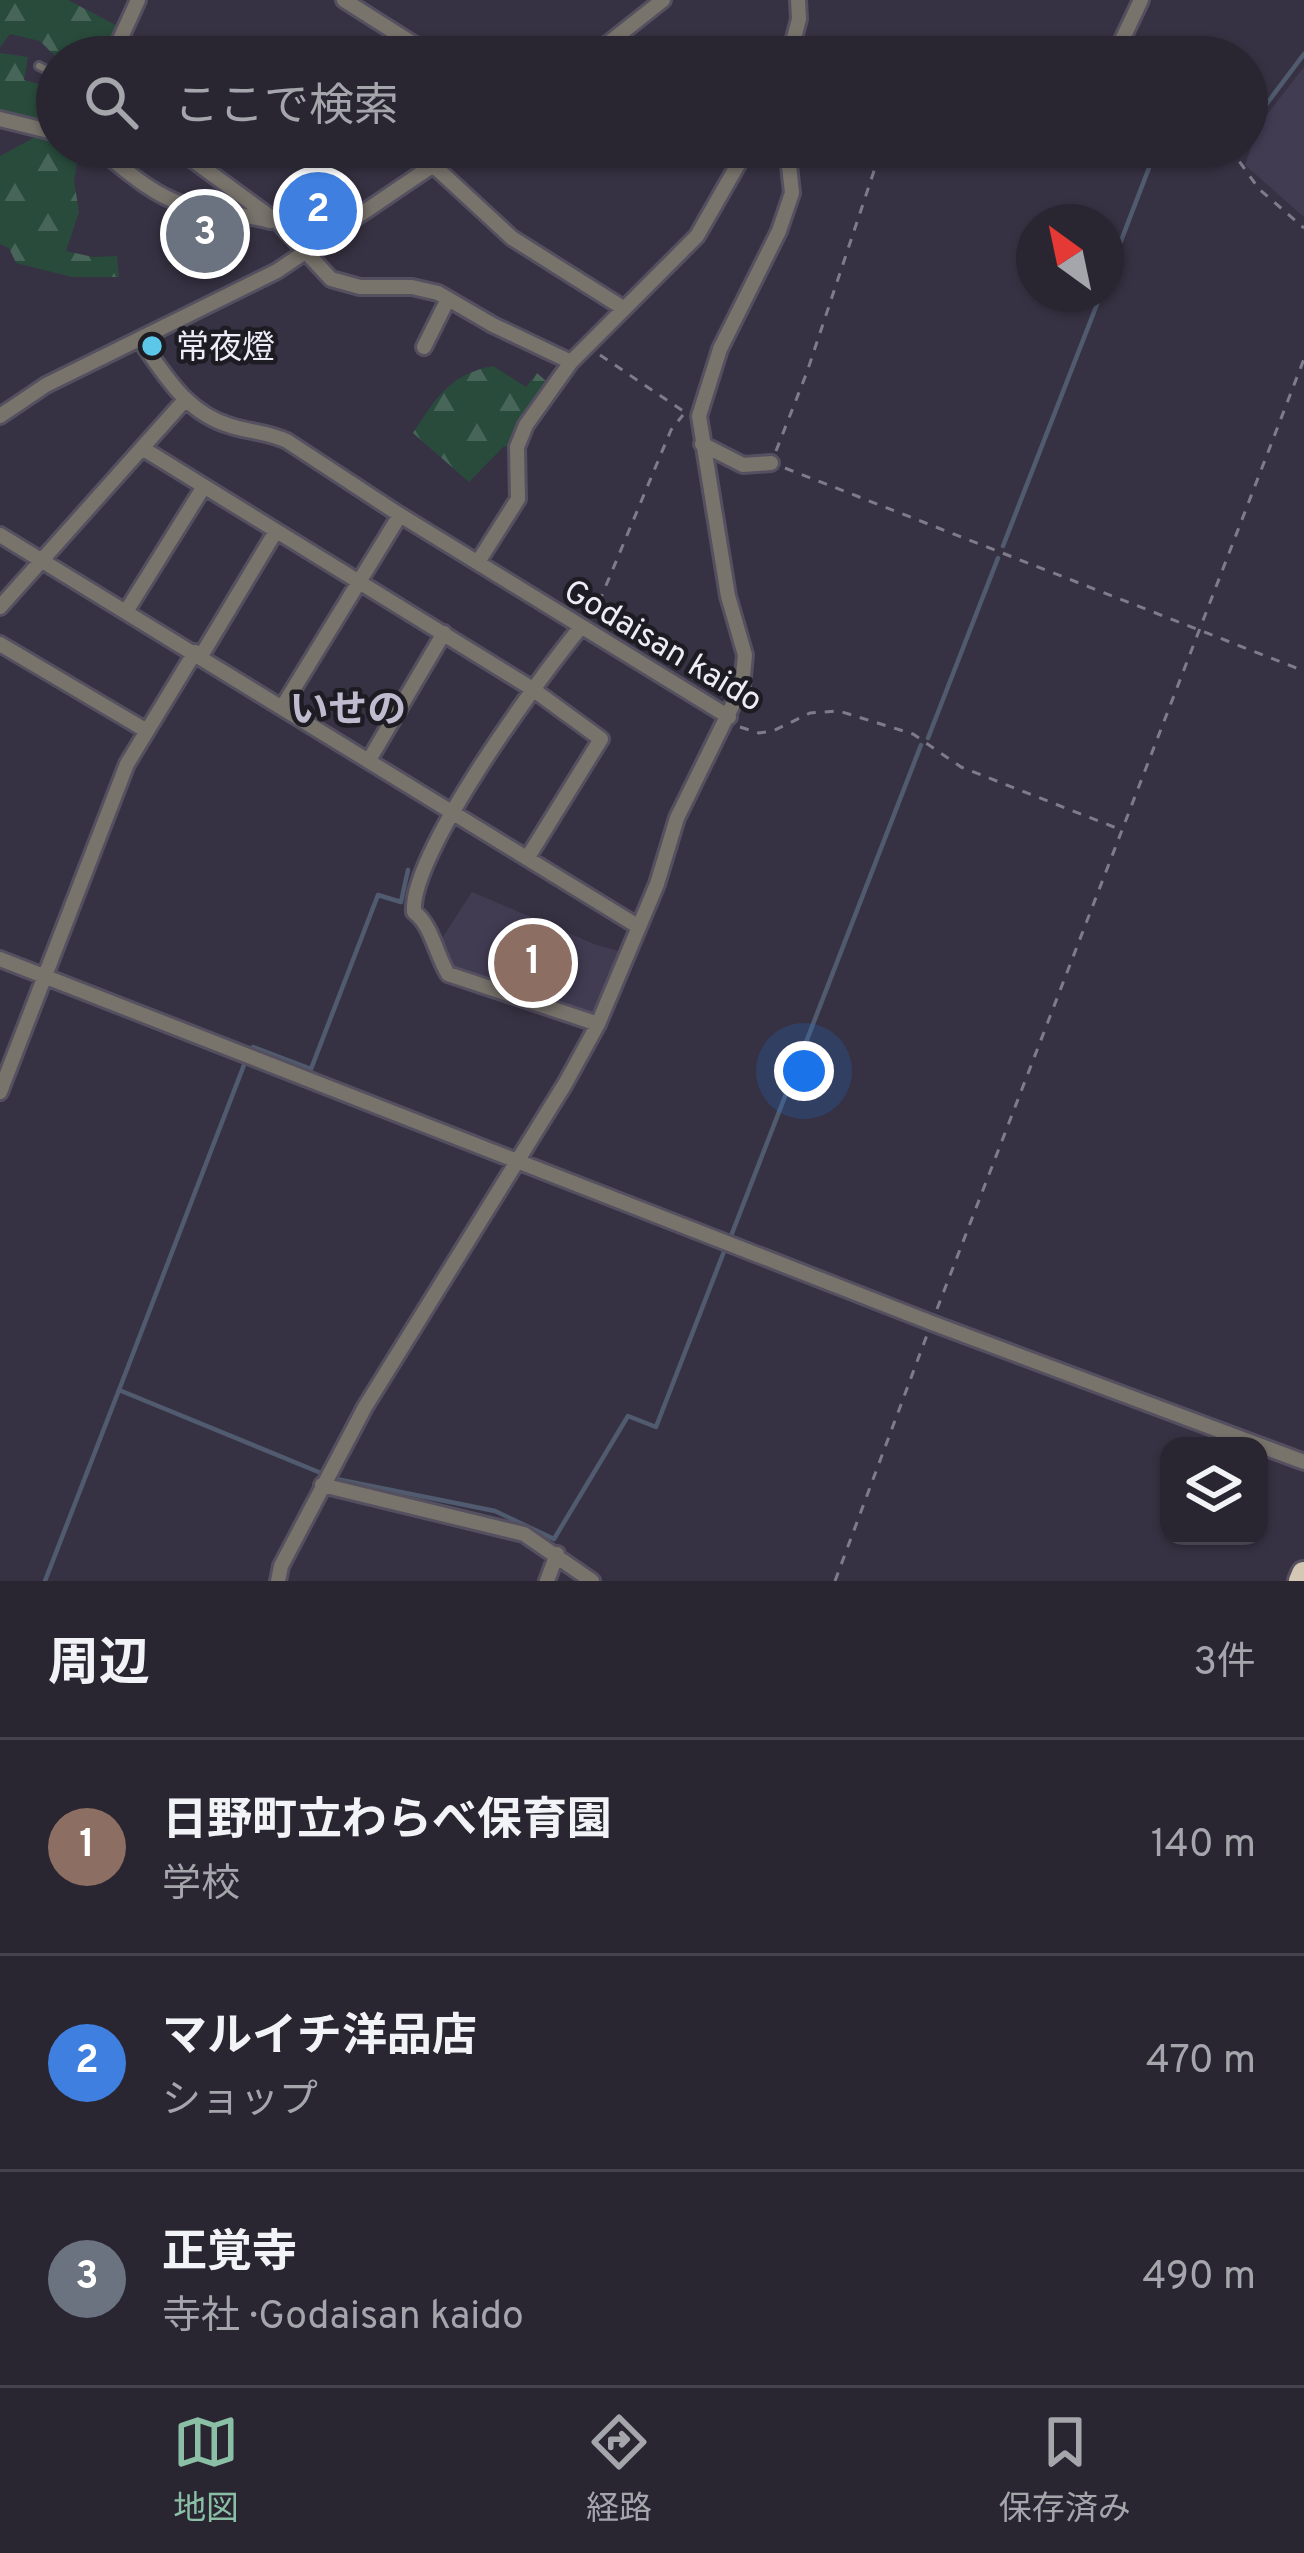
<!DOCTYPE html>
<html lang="ja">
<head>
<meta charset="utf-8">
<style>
  body { margin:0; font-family:Overpass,"Noto Sans JP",sans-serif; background:#35323e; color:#f1f3f6 }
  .controls { position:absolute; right:36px; bottom:36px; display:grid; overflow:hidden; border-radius:24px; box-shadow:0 3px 9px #0004 }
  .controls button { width:108px; height:108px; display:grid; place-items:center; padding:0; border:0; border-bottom:3px solid #45434d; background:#292632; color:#f1f3f6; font:60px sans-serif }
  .compass { position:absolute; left:1016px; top:204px; width:108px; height:108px; border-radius:50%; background:#292632; box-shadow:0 3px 9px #0004; rotate:327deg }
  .you { position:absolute; left:804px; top:1071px; width:42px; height:42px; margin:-30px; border:9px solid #fff; border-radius:50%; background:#1a73e8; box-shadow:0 0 0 18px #1a73e833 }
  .badge { display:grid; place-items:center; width:78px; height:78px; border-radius:50%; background:#8abfa5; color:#fff; font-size:39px; font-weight:700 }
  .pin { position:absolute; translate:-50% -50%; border:6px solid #fff; box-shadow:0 3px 12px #0006 }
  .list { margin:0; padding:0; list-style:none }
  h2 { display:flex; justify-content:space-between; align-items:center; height:156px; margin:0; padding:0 48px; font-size:51px }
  h2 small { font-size:39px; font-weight:400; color:#a5a5ac }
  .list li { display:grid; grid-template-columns:78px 1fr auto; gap:36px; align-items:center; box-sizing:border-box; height:216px; padding:0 48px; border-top:3px solid #45434d }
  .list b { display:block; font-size:45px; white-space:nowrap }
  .list p { margin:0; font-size:39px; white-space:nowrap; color:#a5a5ac }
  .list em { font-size:39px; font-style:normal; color:#a5a5ac }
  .icon { flex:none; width:66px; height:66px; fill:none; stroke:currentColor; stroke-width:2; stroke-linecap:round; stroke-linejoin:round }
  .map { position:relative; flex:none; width:1304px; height:1581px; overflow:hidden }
  .search { position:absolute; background:#292632; box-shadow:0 3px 9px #0004; left:36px; right:36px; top:36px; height:132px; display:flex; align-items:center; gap:30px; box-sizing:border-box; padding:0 42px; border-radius:66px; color:#a5a5ac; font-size:45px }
  .sheet { height:804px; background:#292632 }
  nav { display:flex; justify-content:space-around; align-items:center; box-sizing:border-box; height:168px; border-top:3px solid #45434d; background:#292632; font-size:33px; color:#a5a5ac }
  nav a { display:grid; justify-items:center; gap:6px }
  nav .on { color:#8abfa5 }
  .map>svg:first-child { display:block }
  .built { fill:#423c53 }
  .forest { fill:url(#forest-firs) }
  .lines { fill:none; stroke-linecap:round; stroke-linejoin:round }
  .stream { stroke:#515b6f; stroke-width:4.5 }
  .lane-casing { stroke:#545060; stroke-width:12 }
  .street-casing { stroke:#545060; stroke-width:20 }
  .highway-casing { stroke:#545060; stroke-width:30 }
  .path { stroke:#7f7b8a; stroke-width:3; stroke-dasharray:9 9; stroke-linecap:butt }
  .lane { stroke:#78736b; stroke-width:6 }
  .street { stroke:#78736b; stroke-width:14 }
  .highway { stroke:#d4c7b4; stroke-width:24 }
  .poi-dot { fill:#5cc7e8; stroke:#1e1c23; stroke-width:4.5 }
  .labels { text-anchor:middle; stroke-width:9; stroke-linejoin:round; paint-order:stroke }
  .poi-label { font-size:33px; fill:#eeecf7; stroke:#1e1c23; text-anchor:start }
  .street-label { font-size:33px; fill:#eeecf7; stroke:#1e1c23 }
  .quarter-label { font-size:39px; font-weight:bold; fill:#c1bbd0; stroke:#1e1c23 }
</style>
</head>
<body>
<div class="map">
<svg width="1304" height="1581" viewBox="0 0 1304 1581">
  <defs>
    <pattern id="forest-firs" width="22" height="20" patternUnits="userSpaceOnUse" patternTransform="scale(3)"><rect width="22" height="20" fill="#294b3c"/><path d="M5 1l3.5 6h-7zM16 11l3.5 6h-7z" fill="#486559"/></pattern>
  </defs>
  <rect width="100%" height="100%" fill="#373243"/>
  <path class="built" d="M1304 67V217L1245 165 1259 125Z
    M472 892 594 944 621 952 597 1016 590 1018 454 971 442 955 439 943Z"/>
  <path class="forest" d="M0 0H68L125 30 109 57 57 58 40 41 10 34 0 47Z
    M0 53 28 57 24 80 57 89V128L0 120Z
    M37 136 57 140V147H80L74 181 79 212 66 251 93 257 117 256 119 277H72L16 263 9 248 0 244V156Z
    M493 366 526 387 537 373 546 381 524 414 516 444 503 447 469 482 413 433C436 398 450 374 493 366Z"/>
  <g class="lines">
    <path class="stream" d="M1247 130 1304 54
      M1198 147 1225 158 1229 155
      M1106 280 1157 147
      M1003 546 1101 294
      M928 738 998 558
      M253 1047 311 1069 378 895 401 902 408 870
      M731 1236 921 745
      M119 1390 244 1065
      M336 1479 495 1511 554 1539 628 1416 656 1427 725 1249
      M45 1581 119 1390 321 1473"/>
    <defs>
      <path id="lane" d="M39 66 57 75"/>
      <path id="street" d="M344 0 434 57
        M112 57 138 0
        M591 57 663 0
        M789 57 799 19 798 0
        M1114 57 1141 0
        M0 119 57 133
        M97 147C123 168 152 195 185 205 212 214 242 213 270 221
        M175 147 280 224 331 279 360 287H412L438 293 493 325 571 362
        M433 165 512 238 623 308
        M140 340C166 376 186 413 231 426 250 432 268 432 287 441L400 515 729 717
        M424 347 448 299
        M0 416 46 385 277 271 460 147
        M702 444 743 465 771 463
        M142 448 531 688 601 739 528 857
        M0 535 639 927
        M478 562 518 499 517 447 526 425 571 362 697 236 748 147
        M0 607 184 401
        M127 610 203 488
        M581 627C541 675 409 855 414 912 432 925 436 955 448 974L598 1024
        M0 644 147 731
        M201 656 276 531
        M283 706 400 515
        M369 760 444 633
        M0 959 932 1323 1304 1462
        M0 1092 127 764 195 652
        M322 1485 524 1534 592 1581
        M278 1581 281 1566 365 1407 565 1084 598 1024 657 884 677 818 742 686 745 655 728 596 699 416 720 349 779 231 792 193 787 147
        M547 1581 557 1554"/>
      <path id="highway" d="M1301 1581 1304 1574"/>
    </defs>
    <use href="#lane" class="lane-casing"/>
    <use href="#street" class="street-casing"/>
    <use href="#highway" class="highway-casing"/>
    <path class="path" d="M1229 147 1259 189 1304 228
      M600 355 686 413
      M776 451 807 372 882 147
      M785 468 1304 671
      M592 619 671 430 683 415
      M740 727 759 733 773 731 810 713 839 711 913 734 961 767 1119 829
      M937 1309 1304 359
      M835 1581 927 1335"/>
    <use href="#lane" class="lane"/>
    <use href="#street" class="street"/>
    <use href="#highway" class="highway"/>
  </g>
  <circle class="poi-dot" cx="152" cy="346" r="12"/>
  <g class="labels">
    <g class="poi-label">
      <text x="176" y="358">常夜燈</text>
    </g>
    <g class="street-label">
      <text transform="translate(664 644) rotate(31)" y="12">Godaisan kaido</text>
    </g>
    <g class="quarter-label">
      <text x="348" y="722">いせの</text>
    </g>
  </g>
</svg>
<div class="controls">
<button><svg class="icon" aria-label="layers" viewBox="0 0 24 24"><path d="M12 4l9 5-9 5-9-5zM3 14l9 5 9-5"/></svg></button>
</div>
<svg class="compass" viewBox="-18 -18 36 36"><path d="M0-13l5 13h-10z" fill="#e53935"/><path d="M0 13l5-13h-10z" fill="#a5a5ac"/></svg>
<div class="you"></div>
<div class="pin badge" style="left:533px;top:963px;background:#8d6e63">1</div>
<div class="pin badge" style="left:318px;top:211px;background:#3f7fe0">2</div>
<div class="pin badge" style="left:205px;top:234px;background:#6b7280">3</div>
<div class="search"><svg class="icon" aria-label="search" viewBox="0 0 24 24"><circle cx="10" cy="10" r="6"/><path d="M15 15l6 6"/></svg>ここで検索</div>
</div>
<section class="sheet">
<h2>周辺<small>3件</small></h2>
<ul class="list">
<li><span class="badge" style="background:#8d6e63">1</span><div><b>日野町立わらべ保育園</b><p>学校</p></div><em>140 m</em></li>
<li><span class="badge" style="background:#3f7fe0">2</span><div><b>マルイチ洋品店</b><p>ショップ</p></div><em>470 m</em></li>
<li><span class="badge" style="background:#6b7280">3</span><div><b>正覚寺</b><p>寺社 · Godaisan kaido</p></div><em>490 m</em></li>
</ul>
</section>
<nav>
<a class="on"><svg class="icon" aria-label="map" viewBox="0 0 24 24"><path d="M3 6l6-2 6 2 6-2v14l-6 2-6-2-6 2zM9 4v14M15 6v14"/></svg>地図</a>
<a><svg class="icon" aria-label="directions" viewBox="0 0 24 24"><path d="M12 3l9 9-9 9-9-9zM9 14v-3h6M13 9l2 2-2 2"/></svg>経路</a>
<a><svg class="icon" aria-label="saved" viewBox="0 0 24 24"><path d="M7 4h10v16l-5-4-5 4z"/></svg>保存済み</a>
</nav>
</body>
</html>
